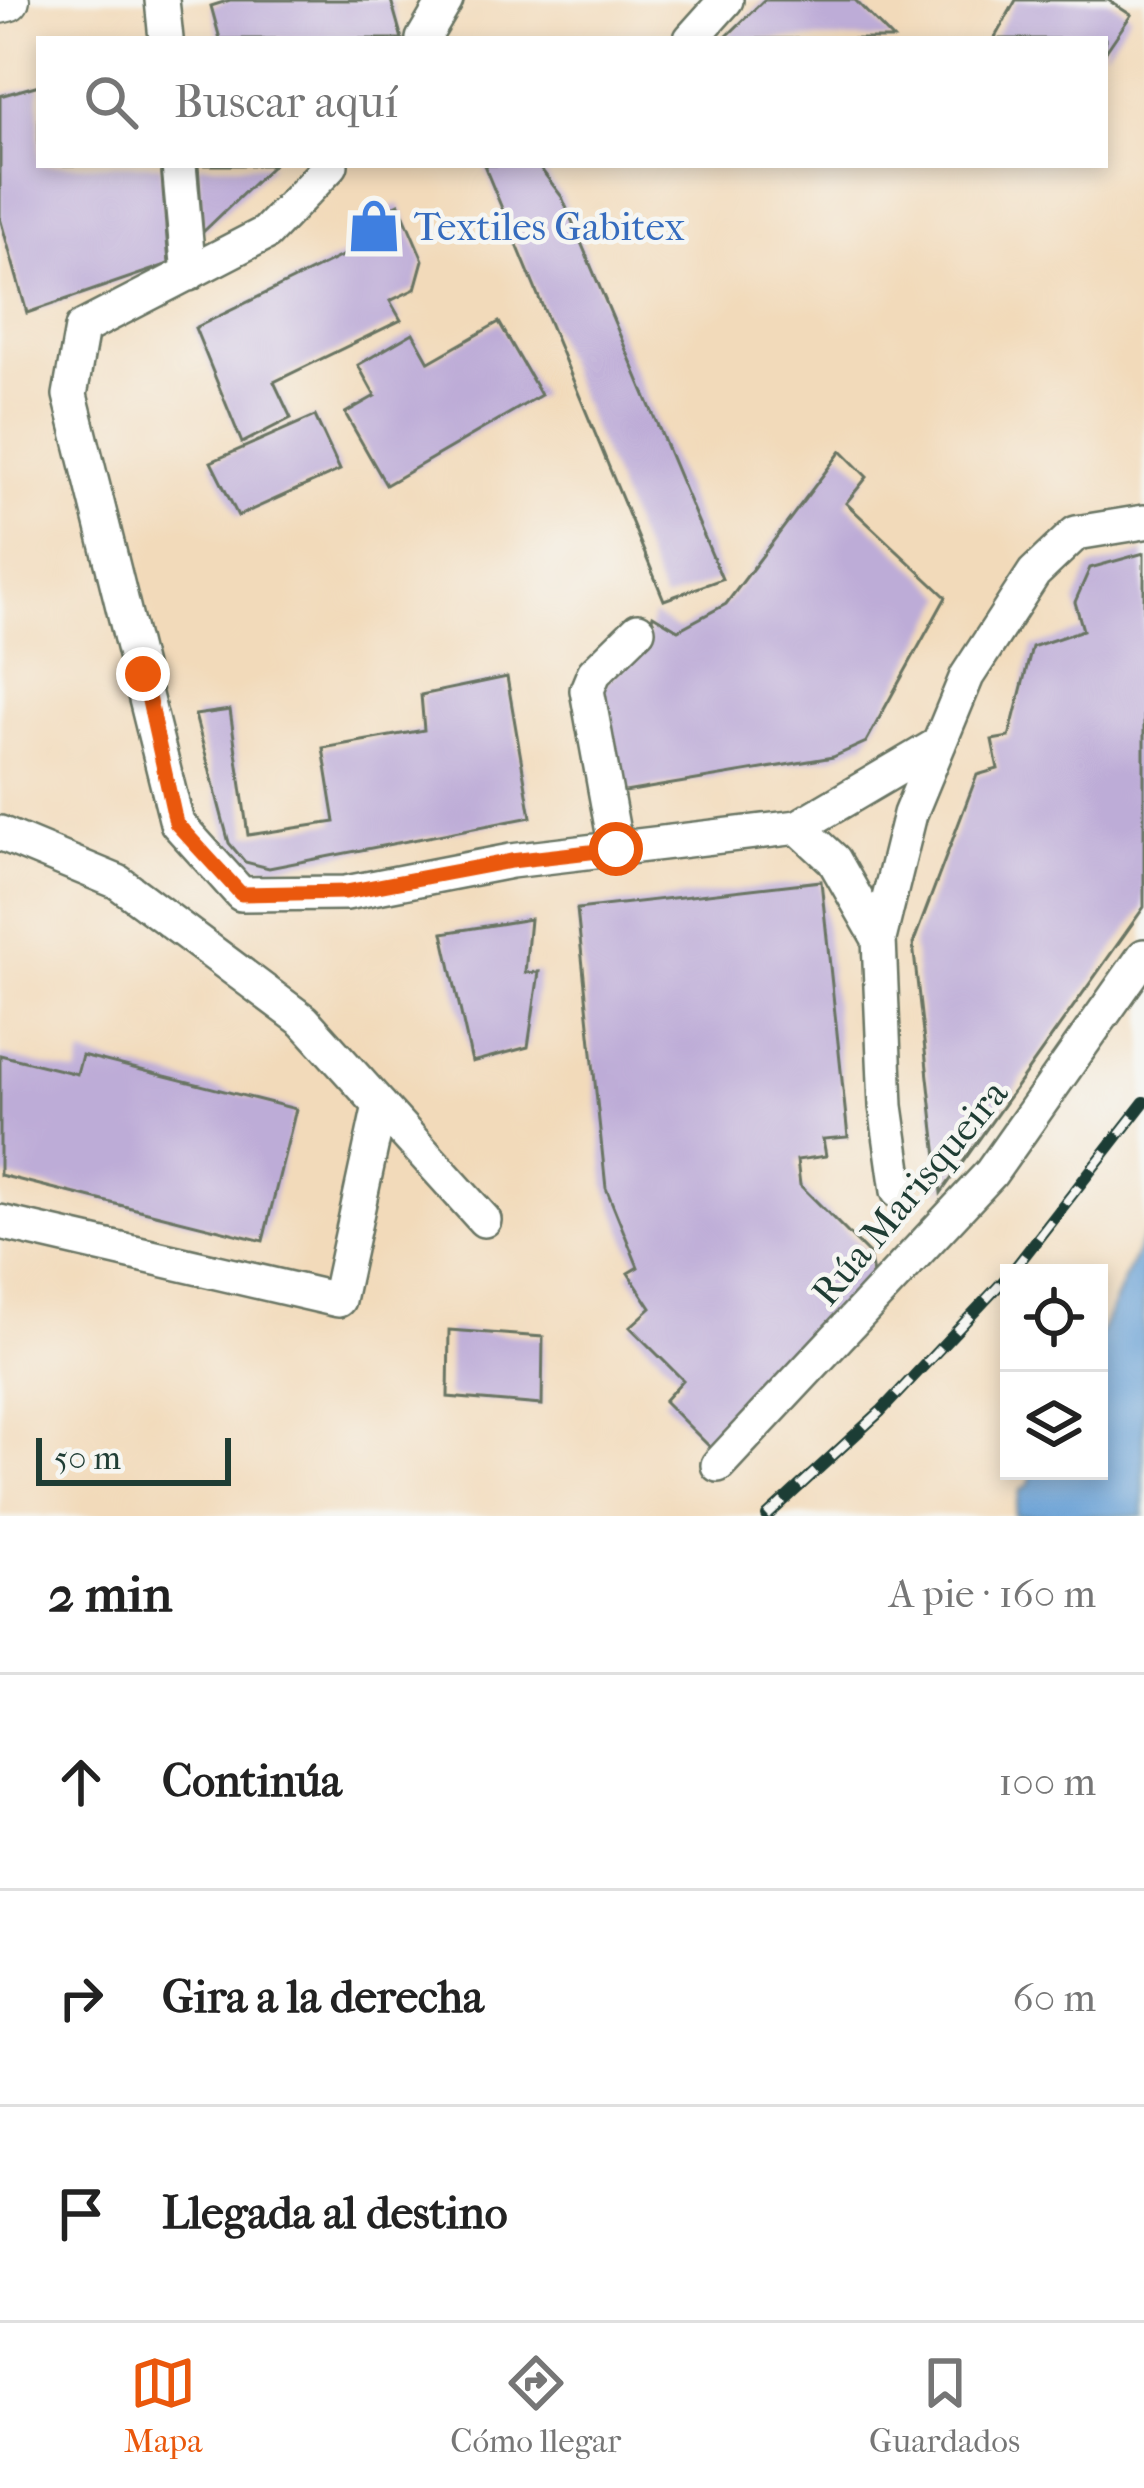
<!DOCTYPE html>
<html lang="es">
<head>
<meta charset="utf-8">
<style>
  body { margin:0; font-family:"IM FELL French Canon",serif; background:#f2f2f2; color:#222 }
  .controls { position:absolute; right:36px; bottom:36px; display:grid; overflow:hidden; border-radius:0px; box-shadow:0 6px 18px #0003 }
  .controls button { width:108px; height:108px; display:grid; place-items:center; padding:0; border:0; border-bottom:3px solid #e0e0e0; background:#fff; color:#222; font:60px sans-serif }
  .scale { position:absolute; left:36px; bottom:30px; width:195px; box-sizing:border-box; padding-left:12px; border:6px solid #1f3d34; border-top:0; font-size:33px; line-height:42px; white-space:nowrap; color:#1f3d34; -webkit-text-stroke:9px #f6f6f2; paint-order:stroke }
  .stop { position:absolute; width:36px; height:36px; margin:-27px; border:9px solid #ea580c; border-radius:50%; background:#fff }
  .stop.end { background:#ea580c; border-color:#fff; box-shadow:0 3px 12px #0008 }
  .list { margin:0; padding:0; list-style:none }
  h2 { display:flex; justify-content:space-between; align-items:center; height:156px; margin:0; padding:0 48px; font-size:51px }
  h2 small { font-size:39px; font-weight:400; color:#767676 }
  .list li { display:grid; grid-template-columns:78px 1fr auto; gap:36px; align-items:center; box-sizing:border-box; height:216px; padding:0 48px; border-top:3px solid #e0e0e0 }
  .list b { display:block; font-size:45px; white-space:nowrap }
  .list em { font-size:39px; font-style:normal; color:#767676 }
  .icon { flex:none; width:66px; height:66px; fill:none; stroke:currentColor; stroke-width:2; stroke-linecap:round; stroke-linejoin:round }
  .map { position:relative; flex:none; width:1144px; height:1516px; overflow:hidden }
  .search { position:absolute; background:#fff; box-shadow:0 6px 18px #0003; left:36px; right:36px; top:36px; height:132px; display:flex; align-items:center; gap:30px; box-sizing:border-box; padding:0 42px; border-radius:0px; color:#767676; font-size:45px }
  .sheet { height:804px; background:#fff }
  nav { display:flex; justify-content:space-around; align-items:center; box-sizing:border-box; height:168px; border-top:3px solid #e0e0e0; background:#fff; font-size:33px; color:#767676 }
  nav a { display:grid; justify-items:center; gap:6px }
  nav .on { color:#ea580c }
  .map>svg:first-child { display:block }
  .water { fill:#669fd4; stroke:#426e84; stroke-width:3 }
  .building { fill:#bdacd7 }
  .lines { fill:none; stroke-linecap:round; stroke-linejoin:round }
  .minor-casing { stroke:#697463; stroke-width:38 }
  .major-casing { stroke:#697463; stroke-width:46 }
  .minor { stroke:#fff; stroke-width:33 }
  .major { stroke:#fff; stroke-width:42 }
  .rail-casing { stroke:#1f3d34; stroke-width:12 }
  .rail { stroke:#f6f6f2; stroke-width:8; stroke-dasharray:22; stroke-linecap:butt }
  .route { stroke:#ea580c; stroke-width:15 }
  .labels { text-anchor:middle; stroke-width:9; stroke-linejoin:round; paint-order:stroke }
  .shop-label { font-size:39px; fill:#366cbe; stroke:#f6f6f2; text-anchor:start }
  .street-label { font-size:39px; fill:#1f3d34; stroke:#f6f6f2 }
</style>
</head>
<body>
<div class="map">
<svg width="1144" height="1516" viewBox="0 0 1144 1516">
  <rect width="100%" height="100%" fill="#f6f6f2"/>
  <filter id="ink" filterUnits="userSpaceOnUse"><feTurbulence type="fractalNoise" baseFrequency=".00833" numOctaves="2"/><feDisplacementMap in="SourceGraphic" scale="24" xChannelSelector="R" yChannelSelector="G"/><feConvolveMatrix kernelMatrix="1 2 1 2 8 2 1 2 1" color-interpolation-filters="sRGB"/></filter>
  <filter id="wash" filterUnits="userSpaceOnUse"><feTurbulence type="fractalNoise" baseFrequency=".004" numOctaves="4" result="noise"/><feDisplacementMap in="SourceGraphic" scale="48" xChannelSelector="R" yChannelSelector="G"/><feGaussianBlur stdDeviation="2.7" result="paint"/><feColorMatrix in="noise" values="0 0 0 0 0 0 0 0 0 0 0 0 0 0 0 0 0 1.4 0 .05"/><feComposite in="paint" operator="in"/></filter>
  <g filter="url(#wash)">
    <rect width="100%" height="100%" fill="#f2daba"/>
    <path class="water" d="M1144 1235V1516H1014L1020 1491 1029 1485 1033 1471H1099V1337Z"/>
    <g id="blocks">
      <path class="building" d="M230 0H391L402 39H220L211 6Z
        M764 0H855L893 39H724Z
        M1016 0H1108L1131 15 1105 53V39H994Z
        M39 85V165H161L169 264 27 313 0 218V96Z
        M198 165H273L203 232Z
        M484 165H538L562 197 722 579 664 600Z
        M399 204 423 260 415 289 390 301 401 320 274 382 291 418 242 443 195 328 362 246 353 226Z
        M499 322 541 395 386 485 345 413 375 396 358 365 413 333 429 362Z
        M315 416 340 470 238 516 211 462Z
        M841 451 867 477 846 503 946 597 866 742 833 757 619 793 598 695 603 685 646 644 653 615 678 630 726 604Z
        M1144 553V907L941 1193 913 944 977 775 998 769 992 740 1009 737 1032 647 1083 630 1075 602 1090 568Z
        M507 677 531 817 269 868 245 862 229 843 195 715 230 710 248 835 335 822 323 748 424 730 421 695Z
        M821 881 848 1137 823 1139 826 1156 797 1160 800 1185 869 1254 876 1290 718 1455 664 1401 683 1380 630 1327 651 1308 628 1273 638 1267 606 1188 577 909Z
        M530 919 525 973 539 972 528 1047 472 1062 443 933Z
        M0 1055 77 1074 82 1055 296 1109 263 1241 0 1175Z
        M449 1330 543 1337 542 1405 448 1397Z"/>
    </g>
  </g>
  <g filter="url(#ink)">
    <use href="#blocks" fill-opacity="0" stroke="#697463" stroke-width="3"/>
    <g class="lines">
      <defs>
        <path id="minor" d="M162 0 166 39
          M423 39 446 0
          M691 39 726 0
          M179 165 189 274
          M331 165 266 233 82 328 70 395 177 823 241 894 346 893 511 861 798 827 939 744
          M798 827 834 860 879 939
          M0 833 118 882 304 1021 484 1220
          M616 849 587 690 594 673 638 630
          M898 1191 886 1106 879 939 910 814 967 676 1034 573 1076 533 1144 522
          M0 1222 338 1300 380 1105
          M718 1465 991 1173 1144 956"/>
        <path id="major" d="M0 2 8 0"/>
      </defs>
      <use href="#minor" class="minor-casing"/>
      <use href="#major" class="major-casing"/>
      <use href="#minor" class="minor"/>
      <use href="#major" class="major"/>
      <defs>
        <path id="rail" d="M1011 1273 1144 1102
          M767 1516 881 1411 1009 1275"/>
      </defs>
      <use href="#rail" class="rail-casing"/>
      <use href="#rail" class="rail"/>
    </g>
  </g>
  <g class="lines" filter="url(#ink)">
    <path class="route" d="M143 674 176 823 241 894 346 892 511 861 616 849"/>
  </g>
  <defs>
    <symbol id="shop-bare" viewBox="-9 -9 18 18"><path d="M-5-2.5h2.3a2.7 3.5 0 0 1 5.4 0H5L5.5 6h-11ZM-1.5-2.5h3a1.5 2.3 0 0 0-3 0Z" fill="#3f7fe0" stroke="#f6f6f2" stroke-width="2.5" paint-order="stroke"/></symbol>
  </defs>
  <g fill-rule="evenodd">
    <use href="#shop-bare" x="336" y="188" width="76" height="76"/>
  </g>
  <g class="labels">
    <g class="shop-label">
      <text x="414" y="240">Textiles Gabitex</text>
    </g>
    <g class="street-label">
      <text transform="translate(909 1192) rotate(-50)" y="14">Rúa Marisqueira</text>
    </g>
  </g>
</svg>
<div class="controls">
<button><svg class="icon" aria-label="locate" viewBox="0 0 24 24"><circle cx="12" cy="12" r="6"/><path d="M12 2v4M12 18v4M2 12h4M18 12h4"/></svg></button>
<button><svg class="icon" aria-label="layers" viewBox="0 0 24 24"><path d="M12 4l9 5-9 5-9-5zM3 14l9 5 9-5"/></svg></button>
</div>
<div class="scale">50 m</div>
<div class="stop" style="left:616px;top:849px"></div>
<div class="stop end" style="left:143px;top:674px"></div>
<div class="search"><svg class="icon" aria-label="search" viewBox="0 0 24 24"><circle cx="10" cy="10" r="6"/><path d="M15 15l6 6"/></svg>Buscar aquí</div>
</div>
<section class="sheet">
<h2>2 min<small>A pie · 160 m</small></h2>
<ul class="list">
<li><svg class="icon" aria-label="ahead" viewBox="0 0 24 24"><path d="M12 20V5M6 11l6-6 6 6"/></svg><div><b>Continúa</b></div><em>100 m</em></li>
<li><svg class="icon" aria-label="right" viewBox="0 0 24 24"><path d="M7 20v-9h11M14 6l5 5-5 5"/></svg><div><b>Gira a la derecha</b></div><em>60 m</em></li>
<li><svg class="icon" aria-label="arrive" viewBox="0 0 24 24"><path d="M6 21V4h12l-3 4 3 4H6"/></svg><div><b>Llegada al destino</b></div></li>
</ul>
</section>
<nav>
<a class="on"><svg class="icon" aria-label="map" viewBox="0 0 24 24"><path d="M3 6l6-2 6 2 6-2v14l-6 2-6-2-6 2zM9 4v14M15 6v14"/></svg>Mapa</a>
<a><svg class="icon" aria-label="directions" viewBox="0 0 24 24"><path d="M12 3l9 9-9 9-9-9zM9 14v-3h6M13 9l2 2-2 2"/></svg>Cómo llegar</a>
<a><svg class="icon" aria-label="saved" viewBox="0 0 24 24"><path d="M7 4h10v16l-5-4-5 4z"/></svg>Guardados</a>
</nav>
</body>
</html>
